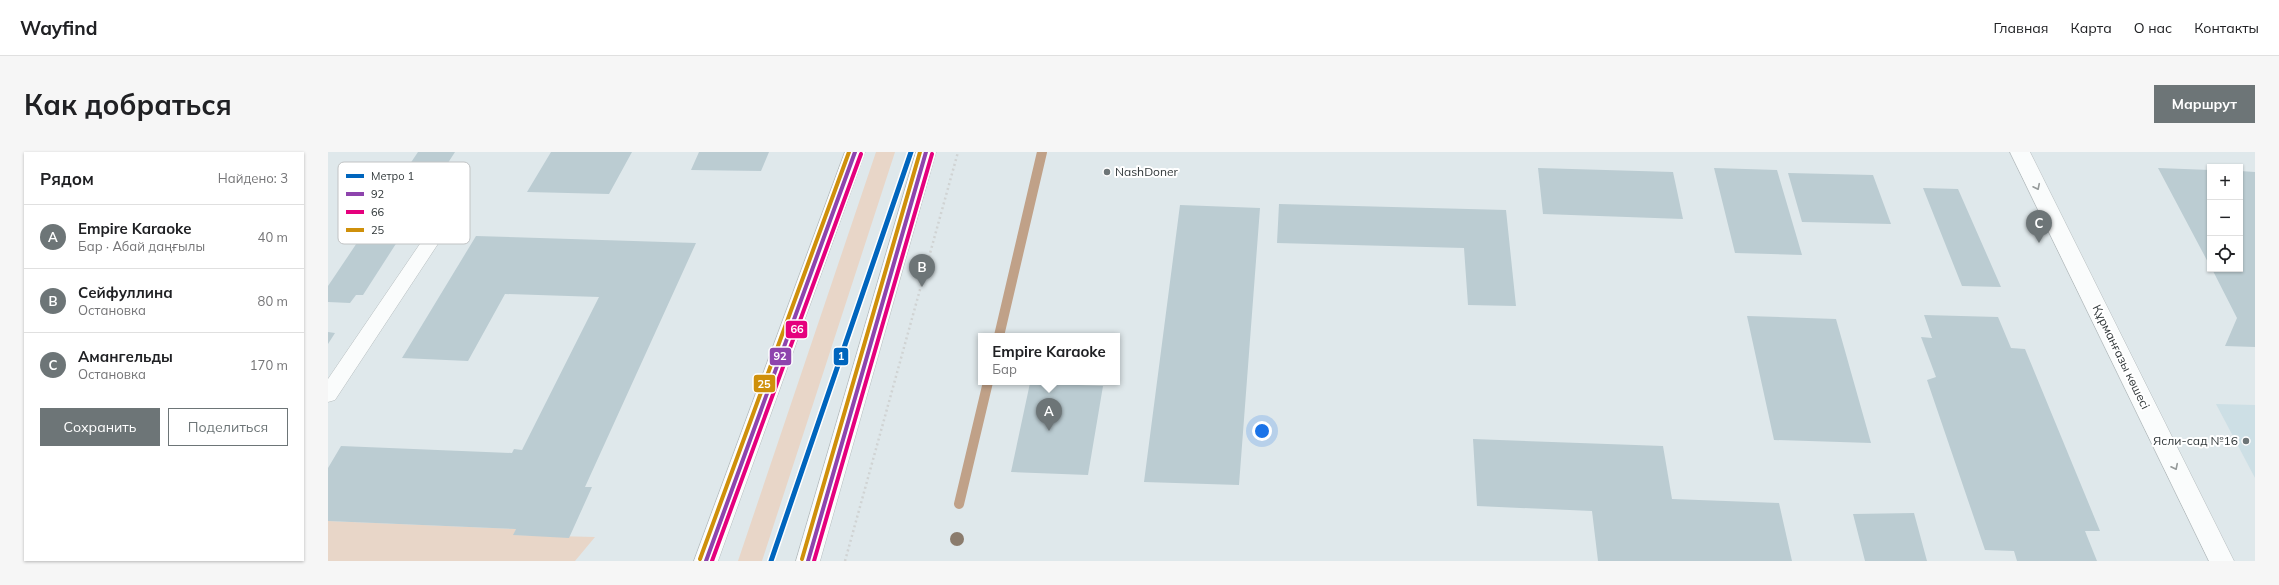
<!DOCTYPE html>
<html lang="ru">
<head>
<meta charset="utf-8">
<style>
  body { margin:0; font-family:Mulish,sans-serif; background:#f6f6f6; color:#202124 }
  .controls { position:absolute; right:12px; top:12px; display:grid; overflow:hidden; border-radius:0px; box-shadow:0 1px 3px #0004 }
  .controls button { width:36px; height:36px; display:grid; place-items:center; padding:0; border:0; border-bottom:1px solid #e0e0e0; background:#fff; color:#202124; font:20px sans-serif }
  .you { position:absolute; left:934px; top:279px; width:14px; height:14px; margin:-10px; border:3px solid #fff; border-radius:50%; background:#1a73e8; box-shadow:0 0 0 6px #1a73e833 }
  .badge { display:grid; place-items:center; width:26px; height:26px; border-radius:50%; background:#6d7577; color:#fff; font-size:13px; font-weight:700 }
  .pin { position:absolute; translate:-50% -33px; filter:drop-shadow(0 1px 2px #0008) }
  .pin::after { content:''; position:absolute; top:21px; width:14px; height:12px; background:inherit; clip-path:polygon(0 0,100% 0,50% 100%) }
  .popup { position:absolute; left:650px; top:181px; width:142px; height:52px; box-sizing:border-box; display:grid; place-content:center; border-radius:0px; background:#fff; filter:drop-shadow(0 1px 3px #0005); font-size:13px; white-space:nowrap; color:#757577 }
  .popup b { font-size:15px; color:#202124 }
  .popup::after { content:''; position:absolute; left:50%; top:100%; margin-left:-8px; border:8px solid transparent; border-top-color:#fff }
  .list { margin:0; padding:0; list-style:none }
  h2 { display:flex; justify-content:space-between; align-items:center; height:52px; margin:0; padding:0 16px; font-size:17px }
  h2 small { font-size:13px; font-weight:400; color:#757577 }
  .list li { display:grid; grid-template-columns:26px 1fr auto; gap:12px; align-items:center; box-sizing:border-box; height:64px; padding:0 16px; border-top:1px solid #e0e0e0 }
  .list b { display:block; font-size:15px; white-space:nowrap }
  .list p { margin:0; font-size:13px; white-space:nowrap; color:#757577 }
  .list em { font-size:13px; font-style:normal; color:#757577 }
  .actions { display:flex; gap:8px; padding:12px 16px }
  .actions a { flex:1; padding:9px 0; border:1px solid #6d7577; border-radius:0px; text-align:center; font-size:14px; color:#6d7577 }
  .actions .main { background:#6d7577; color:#fff }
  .icon { flex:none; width:22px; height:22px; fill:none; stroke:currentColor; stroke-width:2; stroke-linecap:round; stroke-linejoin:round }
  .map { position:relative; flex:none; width:1927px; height:409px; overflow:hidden; border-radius:0px }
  header { display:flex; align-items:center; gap:24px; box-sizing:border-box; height:56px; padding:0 20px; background:#fff; border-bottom:1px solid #e0e0e0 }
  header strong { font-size:19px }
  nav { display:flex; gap:22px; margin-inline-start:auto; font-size:14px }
  .intro { display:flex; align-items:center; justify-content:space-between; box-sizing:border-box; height:96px; padding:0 24px }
  h1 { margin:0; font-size:28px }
  .button { padding:10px 18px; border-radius:0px; background:#6d7577; color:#fff; font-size:14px; font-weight:700 }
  main { display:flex; gap:24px; padding:0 24px }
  aside { flex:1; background:#fff; border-radius:0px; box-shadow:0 1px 3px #0004 }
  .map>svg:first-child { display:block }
  .built { fill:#cddfe5 }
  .green { fill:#e8d6c8 }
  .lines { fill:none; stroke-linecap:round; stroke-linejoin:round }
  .stream { stroke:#c0a188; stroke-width:10 }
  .building { fill:#bbccd2 }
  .service-casing { stroke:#b5bcbe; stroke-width:1 }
  .tertiary-casing { stroke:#b5bcbe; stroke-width:1 }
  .secondary-casing { stroke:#b5bcbe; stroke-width:1 }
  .path { stroke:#d0d3d3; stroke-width:2.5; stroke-dasharray:2 3; stroke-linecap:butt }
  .service { fill:#fafcfc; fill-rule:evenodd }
  .tertiary { fill:#fafcfc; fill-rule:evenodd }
  .secondary { fill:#fafcfc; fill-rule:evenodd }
  .bus-1-casing { stroke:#fff; stroke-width:7 }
  .bus-2-casing { stroke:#fff; stroke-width:7 }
  .bus-3-casing { stroke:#fff; stroke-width:7 }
  .bus-1 { stroke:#8e44ad; stroke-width:4 }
  .bus-2 { stroke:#e5007d; stroke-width:4 }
  .bus-3 { stroke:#cf900b; stroke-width:4 }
  .metro-1-casing { stroke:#fff; stroke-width:8 }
  .metro-1 { stroke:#0065bd; stroke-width:5 }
  .tree { fill:#8b7c6d }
  .oneway { stroke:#959a9a }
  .poi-dot { fill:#6d7577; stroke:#fff; stroke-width:1.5 }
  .labels { text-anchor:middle; stroke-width:4; stroke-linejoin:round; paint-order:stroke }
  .poi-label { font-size:12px; fill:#303739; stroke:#fff; text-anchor:start }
  .street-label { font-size:12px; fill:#303739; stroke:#fff }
  .key { fill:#fff; stroke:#c1c3c4; stroke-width:1 }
  .key-label { font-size:11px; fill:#303739 }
  .line-badge { stroke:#fff; stroke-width:1.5 }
  .badge-label { font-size:11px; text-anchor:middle; font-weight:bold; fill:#fff }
</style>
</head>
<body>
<header>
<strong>Wayfind</strong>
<nav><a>Главная</a><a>Карта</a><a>О нас</a><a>Контакты</a></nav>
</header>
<div class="intro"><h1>Как добраться</h1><a class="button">Маршрут</a></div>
<main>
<aside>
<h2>Рядом<small>Найдено: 3</small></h2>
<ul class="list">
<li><span class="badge">A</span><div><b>Empire Karaoke</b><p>Бар · Абай даңғылы</p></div><em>40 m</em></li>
<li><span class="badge">B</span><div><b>Сейфуллина</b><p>Остановка</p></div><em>80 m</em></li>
<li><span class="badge">C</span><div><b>Амангельды</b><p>Остановка</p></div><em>170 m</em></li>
</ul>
<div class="actions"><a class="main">Сохранить</a><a>Поделиться</a></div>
</aside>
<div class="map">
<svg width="1927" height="409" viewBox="0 0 1927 409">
  <rect width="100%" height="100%" fill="#dfe8eb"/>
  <path class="built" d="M1888 252 1927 253V326Z"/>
  <path class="green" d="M548 0H567L434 409H410Z
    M0 369 188 377 186 383 267 385 247 409H0Z"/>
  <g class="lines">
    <path class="stream" d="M671 184 714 0
      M631 352 660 230"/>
  </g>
  <path class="building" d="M90 0H127L35 143H28L22 151 0 150V134Z
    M223 0H304L281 42 199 40Z
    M371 0H441L433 19 363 18Z
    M1210 16 1345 20 1355 67 1215 62Z
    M1386 16 1449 18 1474 103 1407 101Z
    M1830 16 1882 18V114Z
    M1912 19 1927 20V195L1897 194 1909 166 1884 117H1912Z
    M1460 21 1545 23 1563 72 1474 70Z
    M1595 36 1630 37 1673 135 1634 134Z
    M951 52 1178 58 1188 154 1140 153 1136 96 949 91Z
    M852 53 932 56 911 333 816 330Z
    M148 84 368 91 257 335H264L241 386 185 383 188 377 0 369V316L13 294 184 301 186 297 194 298 271 145 177 142 140 209 74 206Z
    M1596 163 1670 165 1683 196 1697 197 1772 379H1757L1769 409H1689L1686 399 1657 398 1599 228 1608 225 1593 185 1604 186Z
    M1419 164 1508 167 1543 291 1446 288Z
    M0 180 7 181 0 192Z
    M702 231 775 234 760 323 683 320Z
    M1145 287 1335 294 1344 347 1451 351 1464 409H1270L1264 359 1149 354Z
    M1586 361 1599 409H1537L1525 362Z"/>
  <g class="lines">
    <defs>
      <path id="service" d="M123 53 129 55 131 59 129 63 7 248 0 250V227L117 55Z"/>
      <path id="tertiary" d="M1682 0H1702L1906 409H1881Z"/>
      <path id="secondary" d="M517 0H537L390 409H366Z
        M588 0H608L492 409H468Z"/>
    </defs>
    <use href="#service" class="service-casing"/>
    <use href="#tertiary" class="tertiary-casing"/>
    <use href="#secondary" class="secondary-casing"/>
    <path class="path" d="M517 409 630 0"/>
    <use href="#service" class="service"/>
    <use href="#tertiary" class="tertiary"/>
    <use href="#secondary" class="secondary"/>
    <defs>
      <path id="bus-1" d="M378 409 527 0
        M480 409 598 0"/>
      <path id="bus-2" d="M384 409 533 2
        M486 409 604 2"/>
      <path id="bus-3" d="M372 407 521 0
        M474 407 592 0"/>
    </defs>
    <use href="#bus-1" class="bus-1-casing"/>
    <use href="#bus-2" class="bus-2-casing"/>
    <use href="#bus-3" class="bus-3-casing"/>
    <use href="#bus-1" class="bus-1"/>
    <use href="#bus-2" class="bus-2"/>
    <use href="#bus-3" class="bus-3"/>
    <defs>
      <path id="metro-1" d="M443 409 583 0"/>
    </defs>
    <use href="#metro-1" class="metro-1-casing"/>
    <use href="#metro-1" class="metro-1"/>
  </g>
  <circle class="tree" cx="629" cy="387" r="7"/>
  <defs><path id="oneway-chevron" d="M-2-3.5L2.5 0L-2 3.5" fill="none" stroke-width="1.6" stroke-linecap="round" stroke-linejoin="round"/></defs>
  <g class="oneway">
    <use href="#oneway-chevron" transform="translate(1709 35) rotate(64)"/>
    <use href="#oneway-chevron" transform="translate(1847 315) rotate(64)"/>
  </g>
  <g class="poi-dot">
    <circle cx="779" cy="20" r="4"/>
    <circle cx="1918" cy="289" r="4"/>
  </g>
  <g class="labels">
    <g class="poi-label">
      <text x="787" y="24">NashDoner</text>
      <text x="1910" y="293" text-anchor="end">Ясли-сад №16</text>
    </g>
    <g class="street-label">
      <text transform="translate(1793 205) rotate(64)" y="4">Құрманғазы көшесі</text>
    </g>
  </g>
  <rect x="10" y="10" width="132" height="82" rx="6" class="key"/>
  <rect x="18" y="22" width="18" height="4" fill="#0065bd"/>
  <rect x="18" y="40" width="18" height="4" fill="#8e44ad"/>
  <rect x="18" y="58" width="18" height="4" fill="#e5007d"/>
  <rect x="18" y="76" width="18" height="4" fill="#cf900b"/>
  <g class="key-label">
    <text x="43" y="28">Метро 1</text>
    <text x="43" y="46">92</text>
    <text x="43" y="64">66</text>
    <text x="43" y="82">25</text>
  </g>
  <g class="line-badge">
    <rect x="457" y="168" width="23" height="19" rx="4" fill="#e5007d"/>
    <rect x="441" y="195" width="23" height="19" rx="4" fill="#8e44ad"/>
    <rect x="505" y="195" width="16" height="19" rx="4" fill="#0065bd"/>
    <rect x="425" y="222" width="23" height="19" rx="4" fill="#cf900b"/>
  </g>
  <g class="badge-label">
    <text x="469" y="181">66</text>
    <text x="452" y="208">92</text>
    <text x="513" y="208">1</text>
    <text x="436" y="236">25</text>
  </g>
</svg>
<div class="controls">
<button>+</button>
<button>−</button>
<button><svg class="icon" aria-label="locate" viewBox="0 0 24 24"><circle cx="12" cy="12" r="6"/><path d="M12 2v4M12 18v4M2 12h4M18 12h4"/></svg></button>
</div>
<div class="you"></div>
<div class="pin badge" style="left:721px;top:279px">A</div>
<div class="popup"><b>Empire Karaoke</b>Бар</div>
<div class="pin badge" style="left:594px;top:135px">B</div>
<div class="pin badge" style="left:1711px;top:91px">C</div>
</div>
</main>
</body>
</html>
